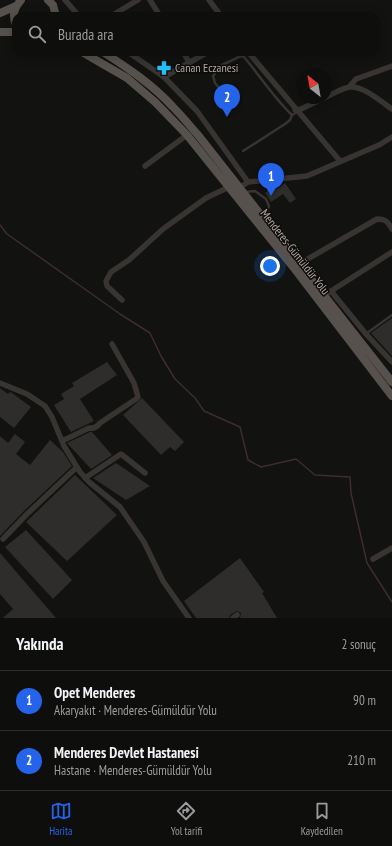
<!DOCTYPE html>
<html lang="tr">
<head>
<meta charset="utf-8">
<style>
  body { margin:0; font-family:"PT Sans Narrow",sans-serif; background:#1c1c1b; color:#f1f3f6 }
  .compass { position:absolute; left:296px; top:68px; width:36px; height:36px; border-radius:50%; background:#0e0e0d; box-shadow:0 2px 10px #0003; rotate:329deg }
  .you { position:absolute; left:270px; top:266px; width:14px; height:14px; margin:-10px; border:3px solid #fff; border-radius:50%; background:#1a73e8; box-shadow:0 0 0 6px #1a73e833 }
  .badge { display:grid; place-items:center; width:26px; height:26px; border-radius:50%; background:#2563eb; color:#fff; font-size:13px; font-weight:700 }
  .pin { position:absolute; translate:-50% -33px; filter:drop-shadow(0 1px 2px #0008) }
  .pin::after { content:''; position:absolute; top:21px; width:14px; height:12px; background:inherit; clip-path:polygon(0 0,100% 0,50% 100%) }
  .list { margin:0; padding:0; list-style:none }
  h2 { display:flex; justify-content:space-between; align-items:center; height:52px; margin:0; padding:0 16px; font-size:17px }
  h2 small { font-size:13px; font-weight:400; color:#9b9c9d }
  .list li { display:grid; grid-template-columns:26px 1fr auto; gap:12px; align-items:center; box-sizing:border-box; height:60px; padding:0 16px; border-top:1px solid #2e2e2e }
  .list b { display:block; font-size:15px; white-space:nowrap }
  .list p { margin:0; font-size:13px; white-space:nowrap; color:#9b9c9d }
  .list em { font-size:13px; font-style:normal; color:#9b9c9d }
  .icon { flex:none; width:22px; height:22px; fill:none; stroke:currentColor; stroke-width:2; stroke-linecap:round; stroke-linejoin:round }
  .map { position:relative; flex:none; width:392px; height:618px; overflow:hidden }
  .search { position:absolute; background:#0e0e0d; box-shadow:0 2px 10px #0003; left:12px; right:12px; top:12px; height:44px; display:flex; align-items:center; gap:10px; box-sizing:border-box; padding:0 14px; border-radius:12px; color:#9b9c9d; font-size:15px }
  .sheet { height:172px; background:#0e0e0d }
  nav { display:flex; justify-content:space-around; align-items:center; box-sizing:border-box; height:56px; border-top:1px solid #2e2e2e; background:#0e0e0d; font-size:11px; color:#9b9c9d }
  nav a { display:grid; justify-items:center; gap:2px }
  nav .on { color:#2563eb }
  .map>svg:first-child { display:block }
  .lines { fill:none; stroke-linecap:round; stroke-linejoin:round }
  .stream { stroke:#3d2d2c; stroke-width:1.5 }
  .building { fill:#2e2d2c }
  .service { stroke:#373432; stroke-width:2.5 }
  .minor { stroke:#373432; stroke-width:5.5 }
  .primary { stroke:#56514d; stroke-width:8 }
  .labels { text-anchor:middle; stroke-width:3; stroke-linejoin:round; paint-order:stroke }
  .poi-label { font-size:12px; fill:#b3a7a1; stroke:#0d0d0c; text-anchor:start }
  .street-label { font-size:12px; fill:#b3a7a1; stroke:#0d0d0c }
</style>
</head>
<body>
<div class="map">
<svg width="392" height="618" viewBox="0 0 392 618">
  <rect width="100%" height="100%" fill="#121211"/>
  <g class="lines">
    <path class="stream" d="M0 225 7 234 120 314 150 333 161 356 175 379 195 398 204 411 240 427 248 460 261 467 296 459 315 475 350 477 351 493 367 563 392 602"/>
  </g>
  <path class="building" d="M285 183 296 199 290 203 283 194 271 202 265 193 275 186 277 189Z
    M392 318V356L371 333Z
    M107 362 117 375 80 399 94 421 71 432 54 405 64 399 61 394 74 386 72 383Z
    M0 388 8 394 10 392 12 393 31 407 14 428 0 417Z
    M142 398 184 442 175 451 170 447 161 455 123 415Z
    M90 432H92L112 455 91 469 67 443Z
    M15 434 25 442 16 454 30 465 50 440 63 452 72 466 24 511 0 536V436L8 443Z
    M116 463 150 486 126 500 93 478Z
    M75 475 117 515 67 561 26 522Z
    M26 530 72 580 53 599 5 547Z
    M0 553 31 589 56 618H3L13 609 0 594Z
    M240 558 264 592 262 593 277 618H240L241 613 237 611 230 615 229 618H196L184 601Z"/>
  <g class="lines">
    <path class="service" d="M231 102 215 83 213 76 222 65 241 56 244 57C260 76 274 98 292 115L297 112
      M243 151 285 124 290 120 292 115
      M245 192 255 191 266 199 269 206 265 216
      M367 333 392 315"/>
    <path class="minor" d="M65 0 79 16
      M150 0 160 16
      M209 0 221 16
      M111 16 138 0
      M128 52 164 77 197 111 248 182
      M183 52 189 62
      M248 52 340 161
      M164 77 208 52
      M349 87 356 79 392 66
      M326 97C333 94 342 88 350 87 364 86 380 101 392 109
      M295 110 301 109 324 98
      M145 166 187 135
      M239 188 248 182 307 176 379 145 392 137
      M299 264 377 219C386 219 388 222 392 229
      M331 291 366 334 392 362
      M328 293 392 252
      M122 300 107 286 106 281 111 272 129 260 163 229 206 198 229 187
      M0 383 27 394 45 406 52 417 64 446 80 472 89 482 120 507 144 542 163 581 189 618
      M62 441 89 428C94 429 97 427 100 423L136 399 138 397 134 383 112 344
      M85 478 121 454 145 473
      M3 539 27 514 77 467
      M373 559 392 548
      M233 618 237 615"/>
    <path class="primary" d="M48 0 53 5 56 16
      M0 13 16 6
      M16 25C12 15 14 8 21 0
      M0 32H16
      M82 52 127 78 155 102 187 135 294 268 392 396
      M103 52C128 68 153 85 173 107 182 116 190 126 198 135L392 382"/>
  </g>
  <defs>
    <symbol id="pharmacy-bare" viewBox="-9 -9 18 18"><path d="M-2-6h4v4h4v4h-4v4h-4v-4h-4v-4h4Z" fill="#25bff6" stroke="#0d0d0c" stroke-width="2.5" paint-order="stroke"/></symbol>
  </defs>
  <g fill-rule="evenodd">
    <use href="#pharmacy-bare" x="154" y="58" width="20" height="20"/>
  </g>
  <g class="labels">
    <g class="poi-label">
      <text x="175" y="72">Canan Eczanesi</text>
    </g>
    <g class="street-label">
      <text transform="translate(295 252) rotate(52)" y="4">Menderes-Gümüldür Yolu</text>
    </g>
  </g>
</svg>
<svg class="compass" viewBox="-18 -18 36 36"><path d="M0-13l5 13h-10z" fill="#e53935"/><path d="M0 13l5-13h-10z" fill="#9b9c9d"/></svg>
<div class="you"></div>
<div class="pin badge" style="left:271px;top:196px">1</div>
<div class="pin badge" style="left:227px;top:117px">2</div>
<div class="search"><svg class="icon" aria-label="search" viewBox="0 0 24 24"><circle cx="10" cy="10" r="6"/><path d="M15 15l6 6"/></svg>Burada ara</div>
</div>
<section class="sheet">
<h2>Yakında<small>2 sonuç</small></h2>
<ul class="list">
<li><span class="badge">1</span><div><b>Opet Menderes</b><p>Akaryakıt · Menderes-Gümüldür Yolu</p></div><em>90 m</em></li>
<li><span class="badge">2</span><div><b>Menderes Devlet Hastanesi</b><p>Hastane · Menderes-Gümüldür Yolu</p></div><em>210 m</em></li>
</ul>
</section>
<nav>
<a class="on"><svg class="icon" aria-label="map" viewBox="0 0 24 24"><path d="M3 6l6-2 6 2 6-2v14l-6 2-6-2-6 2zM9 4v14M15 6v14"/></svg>Harita</a>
<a><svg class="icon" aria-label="directions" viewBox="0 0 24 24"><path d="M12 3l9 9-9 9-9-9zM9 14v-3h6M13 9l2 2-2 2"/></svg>Yol tarifi</a>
<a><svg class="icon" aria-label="saved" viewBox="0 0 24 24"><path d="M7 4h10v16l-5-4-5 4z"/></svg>Kaydedilen</a>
</nav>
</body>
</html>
